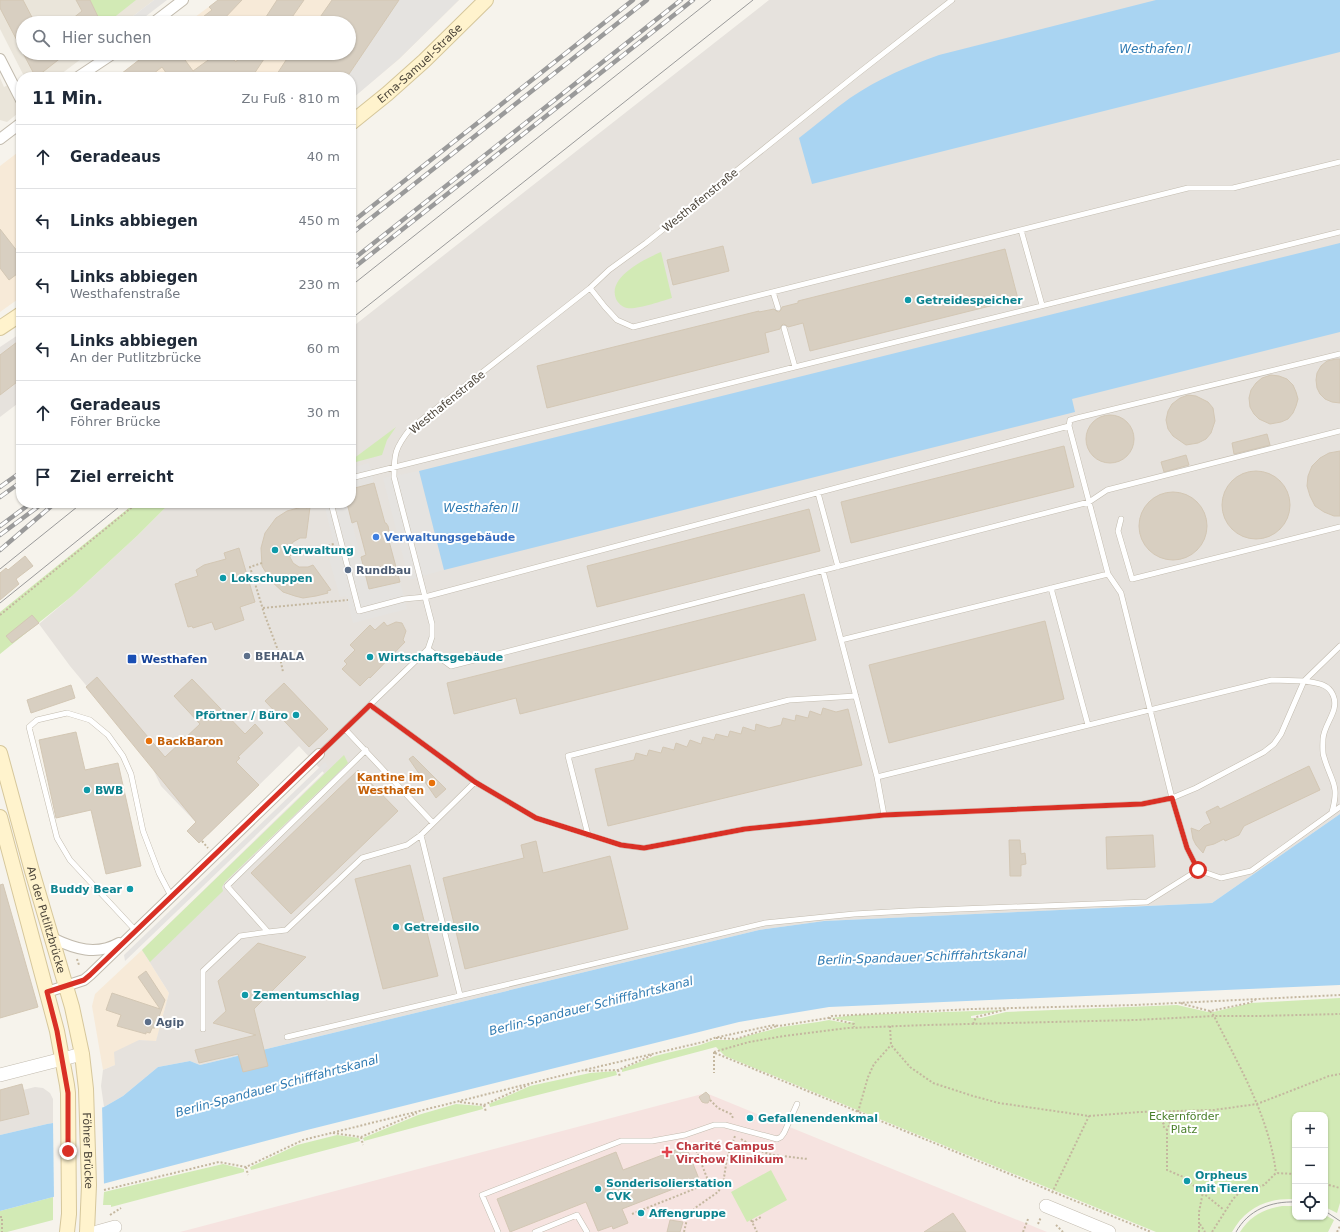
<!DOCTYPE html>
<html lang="de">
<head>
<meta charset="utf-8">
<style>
  body { margin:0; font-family:"DejaVu Sans",sans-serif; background:#f6f6f7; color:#1f2937 }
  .controls { position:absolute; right:12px; bottom:12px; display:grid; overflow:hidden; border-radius:8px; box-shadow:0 1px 3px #0004 }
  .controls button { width:36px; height:36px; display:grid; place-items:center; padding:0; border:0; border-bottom:1px solid #e0e1e3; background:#fff; color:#1f2937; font:20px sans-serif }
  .stop { position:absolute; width:12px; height:12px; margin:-9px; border:3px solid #d93025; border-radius:50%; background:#fff }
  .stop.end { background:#d93025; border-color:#fff; box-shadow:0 1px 4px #0008 }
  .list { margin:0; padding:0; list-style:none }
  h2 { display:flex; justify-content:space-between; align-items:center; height:52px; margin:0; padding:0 16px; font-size:17px }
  h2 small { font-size:13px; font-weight:400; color:#747a83 }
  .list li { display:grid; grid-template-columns:26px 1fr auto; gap:12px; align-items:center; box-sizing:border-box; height:64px; padding:0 16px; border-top:1px solid #e0e1e3 }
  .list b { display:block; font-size:15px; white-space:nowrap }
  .list p { margin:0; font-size:13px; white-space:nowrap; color:#747a83 }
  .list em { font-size:13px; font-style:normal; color:#747a83 }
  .icon { flex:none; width:22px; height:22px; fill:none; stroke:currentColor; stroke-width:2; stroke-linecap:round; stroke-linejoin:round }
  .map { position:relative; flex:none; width:1340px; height:1232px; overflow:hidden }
  .search { position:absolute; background:#fff; box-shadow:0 1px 3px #0004; left:16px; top:16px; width:340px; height:44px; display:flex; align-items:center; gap:10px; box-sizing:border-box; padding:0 14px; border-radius:22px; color:#747a83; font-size:15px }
  .panel { position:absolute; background:#fff; box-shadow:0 1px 3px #0004; left:16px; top:72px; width:340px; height:436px; border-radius:16px }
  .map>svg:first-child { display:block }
  .residential { fill:#eae5da }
  .commercial { fill:#f7ead8 }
  .industrial { fill:#e6e2dd }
  .medical { fill:#f6e3e0 }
  .green { fill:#d2eab5 }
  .parking { fill:#e5e3e0 }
  .water { fill:#a9d4f2 }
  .pier { fill:#f6f3ec }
  .building { fill:#d8cfc1; stroke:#d3c7b4 }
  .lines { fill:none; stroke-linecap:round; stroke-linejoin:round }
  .service-casing { stroke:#c2bbae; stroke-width:6 }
  .minor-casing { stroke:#c2bbae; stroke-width:12 }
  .tertiary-casing { stroke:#c2bbae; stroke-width:14 }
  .secondary-casing { stroke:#d6c79b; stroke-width:16 }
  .path { stroke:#c4b79f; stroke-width:2; stroke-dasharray:2 2; stroke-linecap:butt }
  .service { stroke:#fff; stroke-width:5 }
  .minor { stroke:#fff; stroke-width:10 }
  .tertiary { stroke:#fff; stroke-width:13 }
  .secondary { stroke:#fff3cd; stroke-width:14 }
  .tram { stroke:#9a9a9a; stroke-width:1 }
  .rail-casing { stroke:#9a9a9a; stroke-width:4.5 }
  .rail { stroke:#fff; stroke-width:3; stroke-dasharray:9; stroke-linecap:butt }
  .route { stroke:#d93025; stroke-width:5 }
  .culture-dot { fill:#0f9aa8; stroke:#fff; stroke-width:1.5 }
  .shop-dot { fill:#3f7fe0; stroke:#fff; stroke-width:1.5 }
  .service-dot { fill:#5c6f8a; stroke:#fff; stroke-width:1.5 }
  .transit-dot { fill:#1a4fb4; stroke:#fff; stroke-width:1.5 }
  .food-dot { fill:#e8710a; stroke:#fff; stroke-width:1.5 }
  .health-dot { fill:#e0444e; stroke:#fff; stroke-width:1.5 }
  .labels { text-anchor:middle; stroke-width:4; stroke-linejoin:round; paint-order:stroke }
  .street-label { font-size:11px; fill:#4b4439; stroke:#fff }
  .culture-label { font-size:11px; font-weight:bold; fill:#0d838f; stroke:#fff; text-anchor:start }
  .shop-label { font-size:11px; font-weight:bold; fill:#366cbe; stroke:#fff; text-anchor:start }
  .service-label { font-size:11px; font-weight:bold; fill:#4e5e75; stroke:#fff; text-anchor:start }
  .transit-label { font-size:11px; font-weight:bold; fill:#164399; stroke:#fff; text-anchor:start }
  .food-label { font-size:11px; font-weight:bold; fill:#c56008; stroke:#fff; text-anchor:start }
  .park-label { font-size:11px; fill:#4a7f2a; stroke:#fff }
  .health-label { font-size:11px; font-weight:bold; fill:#be3a42; stroke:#fff; text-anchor:start }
  .water-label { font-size:12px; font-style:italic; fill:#2e7ab2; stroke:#fff }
</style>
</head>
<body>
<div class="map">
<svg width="1340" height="1232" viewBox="0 0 1340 1232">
  <rect width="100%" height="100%" fill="#f6f3ec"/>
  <path class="residential" d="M0 0H154L124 23H23V53H95L81 59 57 77H23L24 76 0 29Z
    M0 78 4 87 8 85 19 107 17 114 7 122 0 120Z"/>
  <path class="commercial" d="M218 0H459L399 59 351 99V77H117L148 53H349V23H187Z
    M17 153 21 158V297L0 312V166Z
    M142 950 169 993 156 1042 139 1040 115 1065 103 1070 92 1006 95 994Z"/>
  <path class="industrial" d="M769 0H1340V814L1212 903 824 921 759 930 200 1065 190 1061 158 1067 123 1096 104 1107 101 1086 103 1070 115 1065 114 1052 139 1040 156 1041 169 993 142 950 324 773 299 746 208 835 161 786 149 761 70 666 39 624 72 596 138 535 170 503H351V328Z
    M21 333V401L0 417V347Z
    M22 1084 23 1090 35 1087 43 1088 50 1093 53 1099V1123L47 1124 0 1135V1090Z"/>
  <path class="medical" d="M706 1093 1047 1232H180L437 1164Z"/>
  <path class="green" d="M90 0H136L107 23H101Z
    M661 252 672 298C662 301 636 310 627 308 622 307 618 303 616 299 607 277 645 259 661 252Z
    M396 427 387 440 382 455 356 462 353 459Z
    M135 503H170L138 535 72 596 0 654V612Z
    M344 755 348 763 225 882 222 887 223 891 150 962 142 950Z
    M1340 998V1203L1337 1213 1325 1207V1115H1295V1199C1267 1198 1246 1207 1232 1232H1156L725 1056 716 1047 622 1072V1069L655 1056 700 1045 714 1040H733L781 1027 818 1022 829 1020 845 1023 855 1022 831 1018 855 1015 1005 1010 971 1016V1018H981L1006 1012 1177 1005 1208 1012H1213L1251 1003Z
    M616 1071 617 1075 490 1107 489 1104 530 1086 590 1073Z
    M456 1104 482 1106 483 1109 364 1141 363 1138 418 1115Z
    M337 1135 359 1138 360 1141 251 1170 250 1167 297 1145Z
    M223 1164 244 1169V1172L111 1207V1205H103L104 1192Z
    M771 1170 787 1200 747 1222 731 1192Z
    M53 1197V1220L7 1232H0V1211Z
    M1282 1206H1295V1217H1325V1215L1334 1220 1328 1232H1240C1250 1216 1264 1209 1282 1206Z"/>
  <path class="parking" d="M154 0H167L137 23H124Z
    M399 0H459L399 59 353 98 351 96V77H347Z
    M369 463 374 483 351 489V468Z
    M419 471 444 570 409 580 383 478Z
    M324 503H347L369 589 400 582 407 609 353 623 346 596 340 597 329 559 337 557Z
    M325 762 328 766 125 961 124 955Z"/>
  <path class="water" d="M1156 0H1340V52L812 184 799 138C816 125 833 110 850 98 878 79 908 66 939 55Z
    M1340 243V332L1072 399 1075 412 444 570 419 471Z
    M1340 814V985L829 1007 739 1022 307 1130 0 1211V1135L47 1124 53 1123 104 1107 123 1096 158 1067 190 1061 200 1065 759 930 824 921 1212 903Z"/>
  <path class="pier" d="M102 1105 104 1185 54 1199 53 1121Z"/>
  <path class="building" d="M0 0H23L35 23H23V52L0 8Z
    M76 0H90L101 23H67L82 11Z
    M218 0H242L220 23H195L212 10 209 7Z
    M277 0H304L288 23H262Z
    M332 0H399L347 77H275L290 54 293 57 296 53H349V23H316Z
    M23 53H67L39 75 34 74Z
    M148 53H180L193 71 211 58 207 53H226L236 62 242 53H268L252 77H169L162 67 149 77H117Z
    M0 229 21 256V271L9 280 0 268Z
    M723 246 729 271 673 285 667 260Z
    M1005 249 1018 299 810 351 803 323 788 327 786 325 783 324 781 326 780 329 765 333 769 352 547 408 537 366 759 311V312L774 309 776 311 779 312 781 310 782 307 798 303V301Z
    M21 339V379L0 395V355Z
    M1336 359H1340V403L1332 402 1325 399 1320 394 1317 388 1316 380 1317 373 1321 366 1327 361Z
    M1271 375 1279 376 1287 379 1293 385 1296 392 1298 399 1296 406 1293 413 1288 419 1281 422 1270 424 1259 419 1254 414 1250 407 1249 398 1251 390 1256 383 1262 378Z
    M1188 395 1196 396 1208 402 1213 408 1215 421 1211 433 1206 439 1198 443 1186 445 1173 436 1168 429 1166 420 1168 411 1172 404 1180 398Z
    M1086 439a24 24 0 1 1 48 0a24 24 0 1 1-48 0Z
    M1267 434 1270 445 1234 454 1232 443Z
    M1064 446 1074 487 851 543 841 502Z
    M1340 451V516H1334L1324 512 1315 506 1310 496 1307 486 1308 476 1312 466 1320 458 1329 453Z
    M1186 455 1189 465 1164 472 1161 462Z
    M1222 505a34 34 0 1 1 68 0a34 34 0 1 1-68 0Z
    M374 483 385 523H386L388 526 391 541H389L400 582 369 589 361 557 366 555 357 521 352 523 347 503H351V489Z
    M1139 526a34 34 0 1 1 68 0a34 34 0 1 1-68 0Z
    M306 506V508L310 507 306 538H300L293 542 290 547 289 555 293 563 299 567H308L313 565 331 590 327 591 328 593 316 596 303 598 295 596 283 592 271 581 262 566 261 548 265 533 276 518 287 511Z
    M809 509 820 551 597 607 587 566Z
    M239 548 255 602 240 607 244 620 215 630 212 622 193 628 192 626 188 627 175 584 179 583V582L198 576 196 570 204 565 226 559 224 553Z
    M25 556 33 566 16 579 19 584 0 600V573L6 568 8 570Z
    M804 594 816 640 520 714 516 698 454 714 447 683Z
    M32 615 39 623 12 643 6 636Z
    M1045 621 1064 699 889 743 869 665Z
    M384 622 387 626 396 622 402 623 406 631 403 640 405 642 370 678 369 677 360 686 342 669 347 664 344 661 355 650 350 645 370 625 375 630Z
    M97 677 165 757 200 724 174 696 192 679 245 734 255 724 263 733 238 757 240 758 236 762 259 785 199 843 187 831 196 822 86 687Z
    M284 683 328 729 309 747 265 701Z
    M71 685 75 698 31 713 27 700Z
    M823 708 836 712 848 709 862 765 608 826 595 769 634 760 636 753 647 756 649 750 661 753 663 747 674 750 676 743 687 747 690 740 701 744 703 737 714 740 716 734 728 737 730 731 741 734 743 727 755 731 756 724 769 728 781 725 783 718 795 721 796 715 808 718 810 711 821 715Z
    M76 732 85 770 118 763 141 866 106 874 91 810 56 818 39 740Z
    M413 756 446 789 436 798 409 759Z
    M1309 766 1320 790 1244 826 1239 835 1225 841 1224 839 1214 844 1206 846 1203 853 1196 845 1193 839 1191 828 1199 831 1204 826 1211 823 1206 812 1218 806 1220 809Z
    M358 770 398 811 291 914 251 873Z
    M1153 835 1155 867 1107 869 1106 837Z
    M1009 840H1020L1021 854 1025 853 1026 864 1021 865V876H1010Z
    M536 841 543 873 610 856 628 929 465 969 443 878 524 858 521 845Z
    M410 865 438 976 383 989 355 879Z
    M3 884 38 1007 0 1018V885Z
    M258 943 306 957 254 1009 268 1066 243 1072 238 1054 199 1063 195 1050 256 1035 213 1023 226 1011 218 981Z
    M146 971 165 1000 155 1028H152L150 1033 146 1032V1034L117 1026 121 1015 106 1010 112 993 160 1009 138 977Z
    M22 1084 29 1114 0 1121V1090Z
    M706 1092 709 1095 710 1099 708 1103H705L702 1102 699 1097Z
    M686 1146 699 1179 622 1209 628 1223 613 1229 612 1226 598 1231 586 1202 510 1232 497 1199 616 1152 623 1170Z
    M953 1213 966 1232H924Z
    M670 1220 683 1222 680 1232H667Z"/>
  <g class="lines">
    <defs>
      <path id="service" d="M1021 230 1042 305
        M590 288 605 307 617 320 633 327 1188 188H1233L1340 162
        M773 292 778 308
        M784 328 795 367
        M1069 426 1070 420 1077 418 1340 354
        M351 478 795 367 1340 232
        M818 493 838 567
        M331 503 359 611 404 599 425 597 1069 426 1108 574 841 640
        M1121 519 1118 531 1132 579 1340 527
        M823 571 877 777 884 815
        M1108 574 1121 593 1172 798 1187 848 1198 870 1221 878 1251 871 1340 807
        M1051 588 1088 725
        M428 649 451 666 1089 502 1107 490 1340 431
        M1304 681C1315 683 1328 683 1333 695 1340 711 1324 723 1323 739 1323 744 1322 752 1324 757 1331 782 1340 784 1332 812
        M1304 681 1340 646
        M370 705 475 782 536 818 621 845 644 848 745 829 884 815 1142 804 1172 798 1196 788 1264 752 1274 744 1281 734 1304 681 1272 680 877 777
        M345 729 433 823
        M366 750 227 886 268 932 286 930 362 858 407 845 421 835 475 782
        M319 754 428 649 432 637V624L394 477C394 454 395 448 410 429L590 288 609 270 646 243 856 75 952 0
        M421 835 460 995
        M588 835 568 756 789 700 856 696
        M136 931 70 860 57 838 29 727 37 720 67 713 90 720 108 735 123 756 131 774 143 831 159 873 171 896
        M203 1029V971L240 936 268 932
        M287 1037 765 923 854 914 908 911 1147 902 1198 870
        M498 1232 482 1195 621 1141H652L685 1135 714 1125H725L777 1139 781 1137 784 1133 797 1104
        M535 1232 577 1215 587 1232"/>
      <path id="minor" d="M153 23 183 0
        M0 59 21 100
        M78 77 114 53
        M0 139 21 123
        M52 938C75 949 96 956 119 943
        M47 992 84 980 90 975 319 754"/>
      <path id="tertiary" d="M0 1075 82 1054
        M1046 1206 1109 1232
        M97 1232 115 1227"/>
      <g id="secondary">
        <path id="s1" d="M351 123 387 94 424 61 486 0"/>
        <path d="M0 328 21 314"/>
        <path id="s2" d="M0 753 32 871 72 1007 82 1054 86 1089 89 1185 87 1232"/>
        <path d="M0 817 57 1031 67 1085 68 1093 69 1214 67 1232"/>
      </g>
    </defs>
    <use href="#service" class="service-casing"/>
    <use href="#minor" class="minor-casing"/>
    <use href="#tertiary" class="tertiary-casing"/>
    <use href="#secondary" class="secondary-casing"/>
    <path class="path" d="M289 555 334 544
      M262 563 250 567 264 613 279 653 283 672
      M263 608 348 600
      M0 615 137 503
      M202 841 208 848
      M77 959 79 965
      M1181 1003 1183 1004 1210 1011 1249 1003 1257 999
      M1210 1011 1214 1016C1239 1066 1269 1116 1276 1173
      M829 1018 854 1024V1027
      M973 1024 976 1017 1008 1009
      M890 1026 891 1045 910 1067 933 1083 973 1096 999 1103 1089 1116 1140 1112 1214 1110 1257 1104 1329 1076 1340 1074
      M716 1038 736 1039 777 1026
      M714 1052 749 1042 784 1036 848 1028 927 1025 1135 1020 1214 1016H1260L1340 1014
      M714 1052V1073
      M715 1053 1151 1232
      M585 1070 588 1071 618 1070 648 1057 653 1054
      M618 1070 620 1077
      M710 1100 718 1108 731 1114 733 1118
      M460 1102 484 1105 530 1084
      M484 1105 486 1112
      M1165 1111 1167 1120 1170 1123 1167 1130V1170L1188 1179 1189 1182 1224 1210
      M858 1112 868 1077 874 1064 891 1045
      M1167 1120 1163 1124V1126L1167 1130
      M333 1133 361 1137 417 1113
      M361 1137 363 1145
      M741 1139 763 1152 773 1155 808 1159
      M246 1167 248 1175
      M1185 1178V1182L1186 1183 1189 1182
      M1325 1184 1340 1188
      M104 1190 219 1162 246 1167 303 1140 580 1071 703 1042 714 1038 774 1025 779 1026 828 1018 832 1016 973 1009 1135 1005 1340 995
      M1052 1193 1089 1116
      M632 1214 709 1183 693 1142
      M110 1215 121 1208
      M0 1217H2V1232
      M751 1220 757 1232
      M752 1222 761 1217
      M1038 1224 1041 1217
      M1200 1224 1205 1232
      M1056 1225 1063 1232
      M684 1232 687 1219 695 1208 718 1192 723 1184 727 1158 735 1136
      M1023 1232 1028 1219
      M1199 1232V1212L1203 1192
      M1212 1232 1233 1199 1239 1193 1264 1185 1276 1173 1295 1174
      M1337 1232 1340 1226"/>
    <use href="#service" class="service"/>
    <use href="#minor" class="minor"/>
    <use href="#tertiary" class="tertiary"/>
    <use href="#secondary" class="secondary"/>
    <path class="tram" d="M351 286 711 0
      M351 319 753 0
      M0 569 82 503
      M0 603 124 503
      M1325 1211 1340 1221
      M1236 1232C1248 1210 1271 1201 1295 1202"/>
    <defs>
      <path id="rail" d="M351 223 633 0
        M351 234 647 0
        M351 261 681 0
        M351 270 693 0
        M0 487 21 472
        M0 497 21 482
        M0 526 31 503
        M0 535 43 503
        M0 550 55 503"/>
    </defs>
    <use href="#rail" class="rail-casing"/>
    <use href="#rail" class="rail"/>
  </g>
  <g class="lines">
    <path class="route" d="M68 1151V1093L57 1031 47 992 84 980 90 975 370 705 475 782 536 818 621 845 644 848 745 829 884 815 1142 804 1172 798 1187 848 1198 870"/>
  </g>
  <g class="culture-dot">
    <circle cx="908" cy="300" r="4"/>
    <circle cx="275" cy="550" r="4"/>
    <circle cx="223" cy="578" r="4"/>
    <circle cx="370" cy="657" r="4"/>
    <circle cx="296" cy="715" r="4"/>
    <circle cx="87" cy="790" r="4"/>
    <circle cx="130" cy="889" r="4"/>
    <circle cx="396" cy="927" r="4"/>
    <circle cx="245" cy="995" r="4"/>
    <circle cx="750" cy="1118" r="4"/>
    <circle cx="1187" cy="1181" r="4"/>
    <circle cx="598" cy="1189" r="4"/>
    <circle cx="641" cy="1213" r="4"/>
  </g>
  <circle class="shop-dot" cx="376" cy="537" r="4"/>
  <g class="service-dot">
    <circle cx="348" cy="570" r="4"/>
    <circle cx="247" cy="656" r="4"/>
    <circle cx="148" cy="1022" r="4"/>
  </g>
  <rect class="transit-dot" x="127" y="654" width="10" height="10" rx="2"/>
  <g class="food-dot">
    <circle cx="149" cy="741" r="4"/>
    <circle cx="432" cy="783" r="4"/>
  </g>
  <path class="health-dot" d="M665 1146h4v4h4v4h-4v4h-4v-4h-4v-4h4z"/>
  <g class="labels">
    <g class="street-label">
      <text dy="4" stroke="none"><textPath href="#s1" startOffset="91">Erna-Samuel-Straße</textPath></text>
      <text transform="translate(700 200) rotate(-39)" y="4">Westhafenstraße</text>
      <text transform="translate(447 402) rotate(-39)" y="4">Westhafenstraße</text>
      <text dy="4" stroke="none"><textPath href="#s2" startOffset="173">An der Putlitzbrücke</textPath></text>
      <text dy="4" stroke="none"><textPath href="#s2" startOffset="409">Föhrer Brücke</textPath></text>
    </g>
    <g class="culture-label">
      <text x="916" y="304">Getreidespeicher</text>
      <text x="283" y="554">Verwaltung</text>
      <text x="231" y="582">Lokschuppen</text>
      <text x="378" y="661">Wirtschaftsgebäude</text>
      <text x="288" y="719" text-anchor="end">Pförtner / Büro</text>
      <text x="95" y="794">BWB</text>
      <text x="122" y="893" text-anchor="end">Buddy Bear</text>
      <text x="404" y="931">Getreidesilo</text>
      <text x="253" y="999">Zementumschlag</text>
      <text x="758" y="1122">Gefallenendenkmal</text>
      <text x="1195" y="1179">Orpheus<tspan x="1195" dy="13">mit Tieren</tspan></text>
      <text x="606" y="1187">Sonderisolierstation<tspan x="606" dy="13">CVK</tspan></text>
      <text x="649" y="1217">Affengruppe</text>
    </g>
    <g class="shop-label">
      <text x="384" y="541">Verwaltungsgebäude</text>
    </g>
    <g class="service-label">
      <text x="356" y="574">Rundbau</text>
      <text x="255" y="660">BEHALA</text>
      <text x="156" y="1026">Agip</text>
    </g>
    <g class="transit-label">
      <text x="141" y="663">Westhafen</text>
    </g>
    <g class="food-label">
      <text x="157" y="745">BackBaron</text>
      <text x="424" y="781" text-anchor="end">Kantine im<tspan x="424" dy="13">Westhafen</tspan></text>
    </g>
    <g class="park-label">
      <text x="1184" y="1120">Eckernförder<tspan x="1184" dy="13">Platz</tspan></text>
    </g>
    <g class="health-label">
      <text x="676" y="1150">Charité Campus<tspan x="676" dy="13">Virchow Klinikum</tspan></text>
    </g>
    <g class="water-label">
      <text x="1155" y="53">Westhafen I</text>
      <text x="481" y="512">Westhafen II</text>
      <text transform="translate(922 957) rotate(-2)" y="4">Berlin-Spandauer Schifffahrtskanal</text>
      <text transform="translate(591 1006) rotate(-14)" y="4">Berlin-Spandauer Schifffahrtskanal</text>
      <text transform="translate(277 1086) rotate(-15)" y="4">Berlin-Spandauer Schifffahrtskanal</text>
    </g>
  </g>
</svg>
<div class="controls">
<button>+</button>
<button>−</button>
<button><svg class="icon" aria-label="locate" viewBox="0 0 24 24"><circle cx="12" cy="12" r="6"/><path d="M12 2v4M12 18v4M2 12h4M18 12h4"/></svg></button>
</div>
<div class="stop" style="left:1198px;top:870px"></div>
<div class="stop end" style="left:68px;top:1151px"></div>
<div class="search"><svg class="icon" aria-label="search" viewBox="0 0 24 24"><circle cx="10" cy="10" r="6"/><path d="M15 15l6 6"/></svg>Hier suchen</div>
<section class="panel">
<h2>11 Min.<small>Zu Fuß · 810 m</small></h2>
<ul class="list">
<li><svg class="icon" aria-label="ahead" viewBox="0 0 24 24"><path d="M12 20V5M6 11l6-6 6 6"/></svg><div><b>Geradeaus</b></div><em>40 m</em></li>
<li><svg class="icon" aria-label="left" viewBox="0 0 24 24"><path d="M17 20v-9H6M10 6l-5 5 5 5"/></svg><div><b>Links abbiegen</b></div><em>450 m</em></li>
<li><svg class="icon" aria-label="left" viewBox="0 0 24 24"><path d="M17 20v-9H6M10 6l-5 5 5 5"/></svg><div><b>Links abbiegen</b><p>Westhafenstraße</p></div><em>230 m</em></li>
<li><svg class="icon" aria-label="left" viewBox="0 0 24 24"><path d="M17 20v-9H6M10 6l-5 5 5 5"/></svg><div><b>Links abbiegen</b><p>An der Putlitzbrücke</p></div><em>60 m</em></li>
<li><svg class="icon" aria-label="ahead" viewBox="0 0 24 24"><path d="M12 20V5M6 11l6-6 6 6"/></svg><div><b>Geradeaus</b><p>Föhrer Brücke</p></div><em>30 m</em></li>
<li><svg class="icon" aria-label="arrive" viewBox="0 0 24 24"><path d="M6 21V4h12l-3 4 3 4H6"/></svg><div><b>Ziel erreicht</b></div></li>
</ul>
</section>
</div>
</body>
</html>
